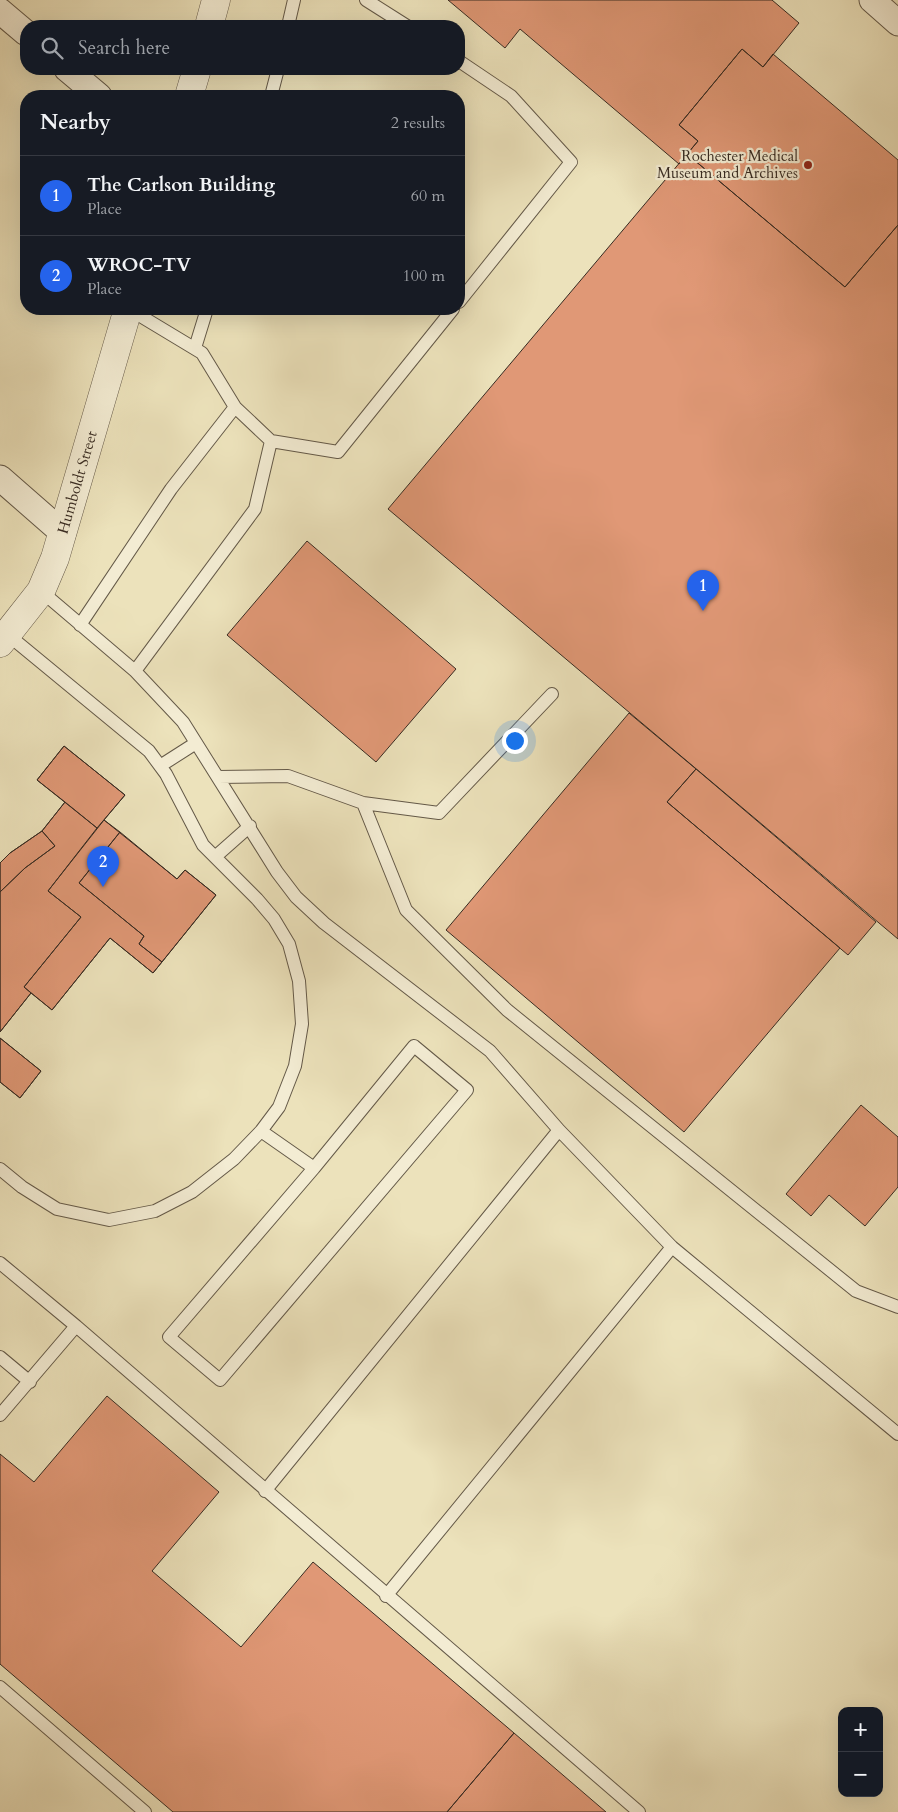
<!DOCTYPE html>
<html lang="en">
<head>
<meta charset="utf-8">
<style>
  body { margin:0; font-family:Cardo,serif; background:#20242c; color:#f1f3f6 }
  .controls { position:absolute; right:15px; bottom:15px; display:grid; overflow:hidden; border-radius:10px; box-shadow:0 5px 20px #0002 }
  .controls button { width:45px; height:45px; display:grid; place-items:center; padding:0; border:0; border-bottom:1px solid #363941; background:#171b24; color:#f1f3f6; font:25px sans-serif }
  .you { position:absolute; left:514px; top:740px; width:18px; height:18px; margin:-12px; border:4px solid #fff; border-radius:50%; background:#1a73e8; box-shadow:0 0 0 8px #1a73e833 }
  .badge { display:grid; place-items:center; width:32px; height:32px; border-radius:50%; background:#2563eb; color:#fff; font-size:16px; font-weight:700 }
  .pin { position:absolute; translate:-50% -41px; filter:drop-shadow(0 1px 2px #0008) }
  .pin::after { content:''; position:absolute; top:26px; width:18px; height:15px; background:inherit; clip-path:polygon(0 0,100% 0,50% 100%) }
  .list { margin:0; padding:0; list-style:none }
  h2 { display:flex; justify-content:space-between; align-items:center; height:65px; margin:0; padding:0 20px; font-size:21px }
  h2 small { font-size:16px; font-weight:400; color:#9ea1a6 }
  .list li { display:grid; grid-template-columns:32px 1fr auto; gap:15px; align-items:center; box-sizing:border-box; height:80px; padding:0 20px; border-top:1px solid #363941 }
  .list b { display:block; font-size:19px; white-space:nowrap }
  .list p { margin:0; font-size:16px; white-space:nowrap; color:#9ea1a6 }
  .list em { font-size:16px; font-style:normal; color:#9ea1a6 }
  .icon { flex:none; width:28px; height:28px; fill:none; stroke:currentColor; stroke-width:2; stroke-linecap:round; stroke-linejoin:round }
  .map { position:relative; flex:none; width:898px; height:1812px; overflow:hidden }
  .search { position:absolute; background:#171b24; box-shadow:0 5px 20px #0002; left:20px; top:20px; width:445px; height:55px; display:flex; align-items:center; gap:12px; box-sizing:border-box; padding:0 18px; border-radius:20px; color:#9ea1a6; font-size:19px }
  .panel { position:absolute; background:#171b24; box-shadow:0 5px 20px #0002; left:20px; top:90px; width:445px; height:225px; border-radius:20px }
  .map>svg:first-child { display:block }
  .building { fill:#e09876; stroke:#372b22 }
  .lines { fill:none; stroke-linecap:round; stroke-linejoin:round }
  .service-casing { stroke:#645948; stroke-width:14 }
  .minor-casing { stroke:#645948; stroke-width:27 }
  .tertiary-casing { stroke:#645948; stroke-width:29 }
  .service { stroke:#f3ecd3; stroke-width:12 }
  .minor { stroke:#f3ecd3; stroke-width:25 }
  .tertiary { stroke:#f3ecd3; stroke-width:28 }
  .poi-dot { fill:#8f2418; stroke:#f3ecd3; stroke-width:2 }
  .labels { text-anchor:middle; stroke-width:4.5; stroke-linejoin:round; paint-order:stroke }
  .poi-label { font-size:15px; fill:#372b22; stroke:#f3ecd3; text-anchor:end }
  .street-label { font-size:15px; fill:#372b22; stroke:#f3ecd3 }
</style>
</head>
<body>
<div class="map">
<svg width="898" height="1812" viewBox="0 0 898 1812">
  <rect width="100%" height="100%" fill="#ece2bb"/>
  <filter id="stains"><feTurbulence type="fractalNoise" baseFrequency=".004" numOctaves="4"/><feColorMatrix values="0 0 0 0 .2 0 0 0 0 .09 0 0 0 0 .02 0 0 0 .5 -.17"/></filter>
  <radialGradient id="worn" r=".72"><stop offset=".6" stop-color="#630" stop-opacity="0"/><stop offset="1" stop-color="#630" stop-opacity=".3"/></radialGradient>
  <path class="building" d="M448 0H772L799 23 763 67 742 49 679 125 698 141 679 164 520 29 505 48Z
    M742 49 763 67 773 54 898 160V225L845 287 687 154 698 141 679 125Z
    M687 154 845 287 898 225V939L388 509Z
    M307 541 456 669 376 762 227 635Z
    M629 713 696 769 667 802 840 948 684 1132 446 930Z
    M64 746 125 795 104 820 177 879 185 870 216 895 153 973 110 938 52 1010 31 993 0 1032V863L10 853 42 831 65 802 37 780Z
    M64 746 125 795 97 828 37 780Z
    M696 769 876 922 848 955 667 802Z
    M65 802 97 828 48 891 81 917 24 987 31 993 0 1032V892L25 868 55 846 42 831Z
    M104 820 120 832 79 883 144 936 139 944 162 962 153 973 110 938 52 1010 24 987 81 917 48 891Z
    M42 831 55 846 25 868 0 892V863L10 853Z
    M120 832 177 879 185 870 216 895 162 962 139 944 144 936 79 883Z
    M0 1038 41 1071 20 1098 0 1082Z
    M0 1038 41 1071 20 1098 0 1082Z
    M861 1105 898 1137V1187L865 1226 829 1195 811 1216 786 1194Z
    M107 1396 219 1492 152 1571 241 1647 313 1562 514 1733 447 1812H173L0 1664V1454L34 1482Z
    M514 1733 606 1812H447Z"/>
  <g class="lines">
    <defs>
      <path id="service" d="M366 0 407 26
        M288 26 294 0
        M459 61 511 96 571 162 459 302
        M271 96 278 69
        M195 348 207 309
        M235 407 271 441
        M41 591 135 671 183 722 277 872 296 897 324 923 490 1051 559 1130 265 1491
        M80 625 171 489 235 407 202 353 129 309
        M135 671 255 509 271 441 338 452 453 309
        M160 766 196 743
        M218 777 288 776 363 803 439 813 552 694
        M363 803 406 910 507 1010 856 1291 898 1307
        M215 857 250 826
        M414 1046 467 1090 220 1380 169 1337 314 1168Z
        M559 1130 672 1247 898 1434
        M261 1131 314 1168
        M0 1169 22 1187 57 1209 109 1220 155 1211 192 1192 234 1159 261 1131 279 1107 295 1066 302 1024 299 981 289 944 274 919 257 899 203 845 166 774 149 751 7 634
        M0 1263 76 1326
        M0 1357 30 1382
        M0 1415 76 1326 639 1812
        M386 1596 672 1247
        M0 1687 145 1812"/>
      <path id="minor" d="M872 0 898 23
        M0 11 26 33
        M67 69 99 96
        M0 478 63 533"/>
      <g id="tertiary">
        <path d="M209 26 216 0"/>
        <path d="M189 96 197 69"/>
        <path id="s1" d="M0 643 41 591 55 558 128 309"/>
      </g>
    </defs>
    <use href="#service" class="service-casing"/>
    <use href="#minor" class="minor-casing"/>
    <use href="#tertiary" class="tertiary-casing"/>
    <use href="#service" class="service"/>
    <use href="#minor" class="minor"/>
    <use href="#tertiary" class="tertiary"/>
  </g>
  <circle class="poi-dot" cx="808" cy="165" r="5"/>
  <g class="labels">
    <g class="poi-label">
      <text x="798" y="161">Rochester Medical<tspan x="798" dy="17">Museum and Archives</tspan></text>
    </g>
    <g class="street-label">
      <text dy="5" stroke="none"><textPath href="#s1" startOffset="181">Humboldt Street</textPath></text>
    </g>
  </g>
  <rect width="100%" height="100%" filter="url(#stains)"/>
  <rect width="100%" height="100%" fill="url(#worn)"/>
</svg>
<div class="controls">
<button>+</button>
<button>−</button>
</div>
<div class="you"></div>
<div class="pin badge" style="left:703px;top:611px">1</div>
<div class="pin badge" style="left:103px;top:887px">2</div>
<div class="search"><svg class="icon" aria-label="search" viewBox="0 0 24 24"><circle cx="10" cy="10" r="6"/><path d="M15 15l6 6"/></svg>Search here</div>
<section class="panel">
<h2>Nearby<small>2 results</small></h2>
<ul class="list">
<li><span class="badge">1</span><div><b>The Carlson Building</b><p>Place</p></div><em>60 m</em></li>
<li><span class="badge">2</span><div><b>WROC-TV</b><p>Place</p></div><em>100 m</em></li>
</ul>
</section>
</div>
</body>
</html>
